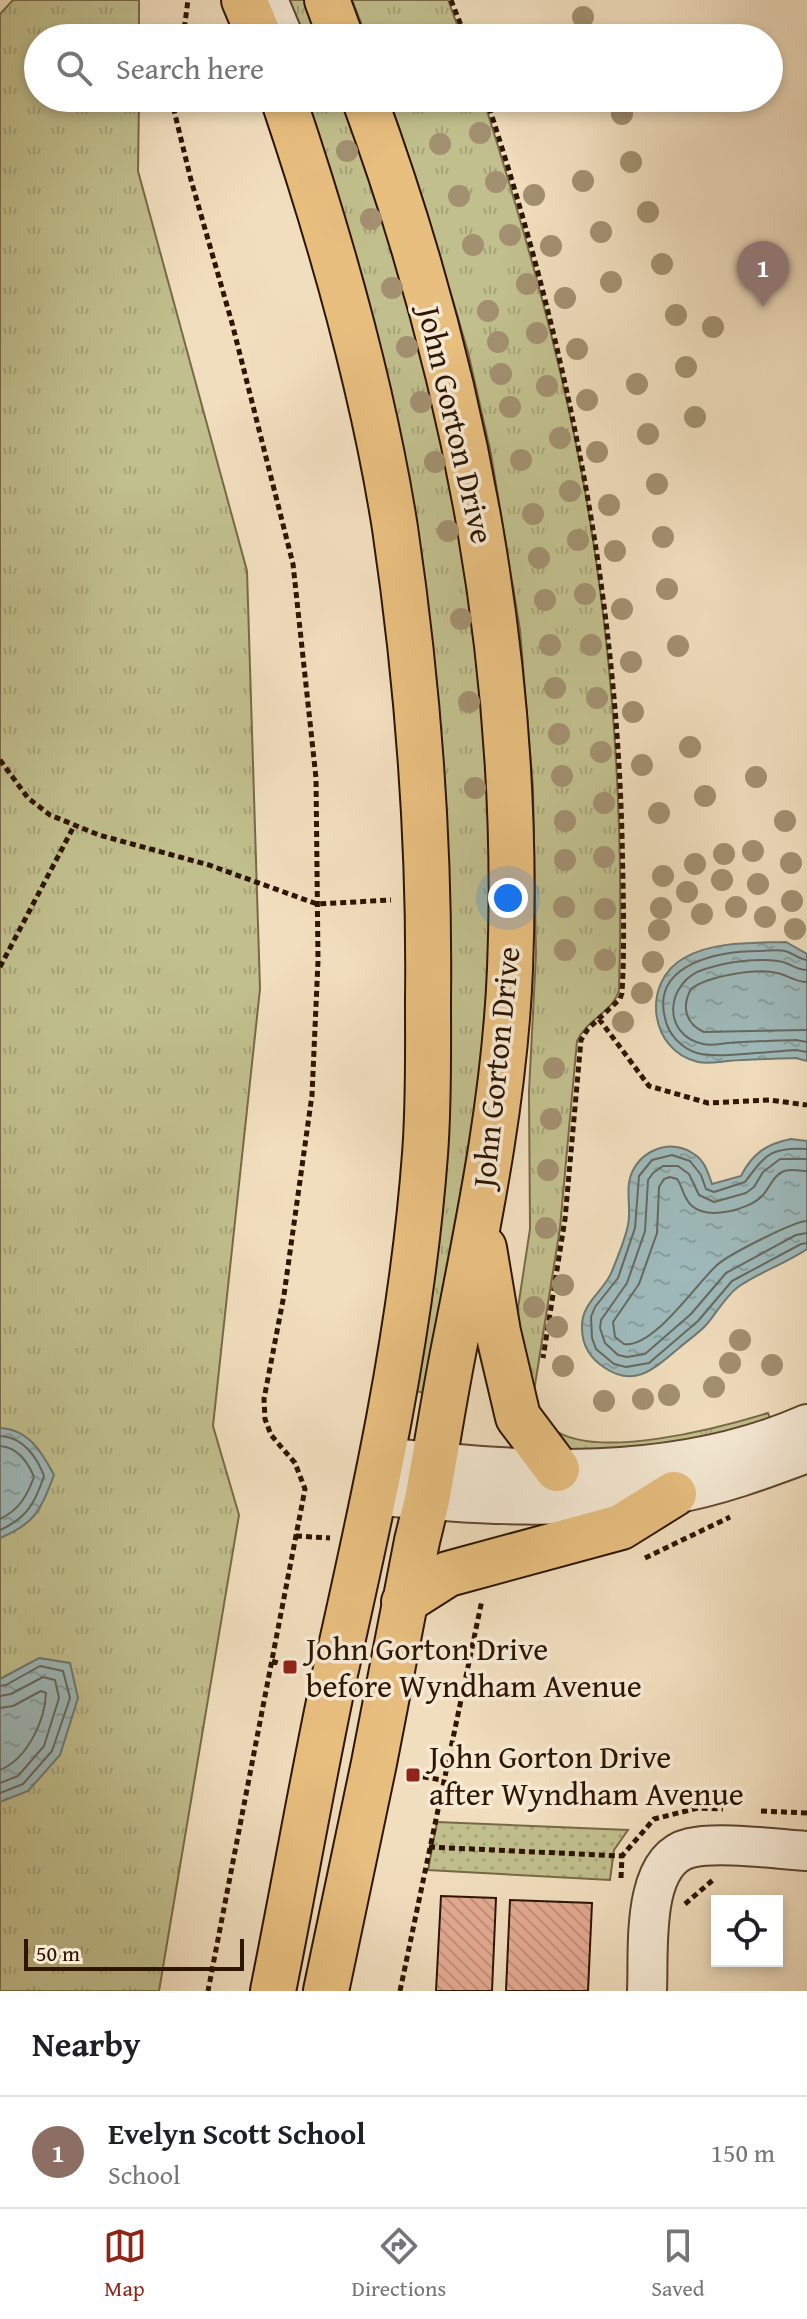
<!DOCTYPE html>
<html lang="en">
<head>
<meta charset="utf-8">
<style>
  body { margin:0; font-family:"Gentium Book Plus",serif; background:#f2f2f2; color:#202124 }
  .controls { position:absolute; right:24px; bottom:24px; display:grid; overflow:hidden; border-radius:0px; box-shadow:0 4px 12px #0003 }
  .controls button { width:72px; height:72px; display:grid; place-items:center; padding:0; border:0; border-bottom:2px solid #e0e0e0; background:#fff; color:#202124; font:40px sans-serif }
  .scale { position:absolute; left:24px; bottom:20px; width:220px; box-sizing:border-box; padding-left:8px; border:4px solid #2e1500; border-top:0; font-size:22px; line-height:28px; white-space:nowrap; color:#2e1500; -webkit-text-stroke:6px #f6ead5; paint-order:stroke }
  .you { position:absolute; left:508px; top:898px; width:28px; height:28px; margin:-20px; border:6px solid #fff; border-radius:50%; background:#1a73e8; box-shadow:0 0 0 12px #1a73e833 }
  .badge { display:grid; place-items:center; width:52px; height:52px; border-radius:50%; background:#8f2418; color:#fff; font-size:26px; font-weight:700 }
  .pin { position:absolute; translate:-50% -66px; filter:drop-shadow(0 2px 4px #0008) }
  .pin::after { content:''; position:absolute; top:42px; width:28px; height:24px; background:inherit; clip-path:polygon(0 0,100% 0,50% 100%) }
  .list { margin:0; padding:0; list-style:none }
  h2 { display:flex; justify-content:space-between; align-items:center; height:104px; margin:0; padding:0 32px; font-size:34px }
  h2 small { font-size:26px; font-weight:400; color:#757577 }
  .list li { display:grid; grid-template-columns:52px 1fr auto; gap:24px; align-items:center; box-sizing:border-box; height:112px; padding:0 32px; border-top:2px solid #e0e0e0 }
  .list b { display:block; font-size:30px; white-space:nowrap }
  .list p { margin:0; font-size:26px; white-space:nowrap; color:#757577 }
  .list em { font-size:26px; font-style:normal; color:#757577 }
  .icon { flex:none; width:44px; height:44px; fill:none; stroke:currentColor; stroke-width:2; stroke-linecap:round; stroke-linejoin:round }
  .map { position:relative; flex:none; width:807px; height:1991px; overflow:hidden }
  .search { position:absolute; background:#fff; box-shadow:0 4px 12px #0003; left:24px; right:24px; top:24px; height:88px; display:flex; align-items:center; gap:20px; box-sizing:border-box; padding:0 28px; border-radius:44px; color:#757577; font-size:30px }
  .sheet { height:216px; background:#fff }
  nav { display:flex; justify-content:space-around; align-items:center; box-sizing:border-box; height:112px; border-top:2px solid #e0e0e0; background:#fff; font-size:22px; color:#757577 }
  nav a { display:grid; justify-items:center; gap:4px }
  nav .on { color:#8f2418 }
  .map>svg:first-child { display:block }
  .grass { fill:url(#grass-tufts); stroke:#786a46; stroke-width:2 }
  .park { fill:url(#park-dots); stroke:#786a46; stroke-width:2 }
  .water { fill:url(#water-ripples); stroke:#717870; stroke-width:2 }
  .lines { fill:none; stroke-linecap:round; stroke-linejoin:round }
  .shore { stroke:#66685e; stroke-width:2 }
  .building { fill:url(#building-back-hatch); stroke:#2e1500; stroke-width:2 }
  .minor-casing { stroke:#5f4730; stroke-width:42 }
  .major-casing { stroke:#2e1500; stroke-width:48 }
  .path { stroke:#2e1500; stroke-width:5; stroke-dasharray:6 4; stroke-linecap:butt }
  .minor { stroke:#f6ead5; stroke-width:38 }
  .major { stroke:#e8bf7f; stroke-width:44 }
  .tree { fill:#a29070 }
  .poi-dot { fill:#8f2418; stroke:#f6ead5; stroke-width:3 }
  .labels { text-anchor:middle; stroke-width:7; stroke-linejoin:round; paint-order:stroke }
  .street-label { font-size:32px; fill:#2e1500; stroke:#f6ead5 }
  .poi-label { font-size:32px; fill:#2e1500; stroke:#f6ead5; text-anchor:start }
</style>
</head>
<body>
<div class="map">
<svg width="807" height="1991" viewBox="0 0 807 1991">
  <defs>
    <pattern id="grass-tufts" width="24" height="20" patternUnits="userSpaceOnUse" patternTransform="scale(2)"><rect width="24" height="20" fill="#c1bf8d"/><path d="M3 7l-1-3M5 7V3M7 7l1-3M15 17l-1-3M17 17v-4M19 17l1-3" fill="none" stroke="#a6a378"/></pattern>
    <pattern id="park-dots" width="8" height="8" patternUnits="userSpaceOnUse" patternTransform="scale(2)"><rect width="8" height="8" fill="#c1bf8d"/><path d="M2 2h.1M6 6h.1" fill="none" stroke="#a6a378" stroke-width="1.8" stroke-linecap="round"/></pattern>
    <pattern id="water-ripples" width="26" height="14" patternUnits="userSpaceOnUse" patternTransform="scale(2)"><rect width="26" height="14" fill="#9ebabb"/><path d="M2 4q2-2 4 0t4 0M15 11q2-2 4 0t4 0" fill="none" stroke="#889f9f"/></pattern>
    <pattern id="building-back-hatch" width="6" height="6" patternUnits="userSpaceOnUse" patternTransform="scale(2)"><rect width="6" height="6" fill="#e4aa93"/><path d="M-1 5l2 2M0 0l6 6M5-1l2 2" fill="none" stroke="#c4917d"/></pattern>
  </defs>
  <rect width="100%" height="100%" fill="#f1debe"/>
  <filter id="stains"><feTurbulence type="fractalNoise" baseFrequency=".0025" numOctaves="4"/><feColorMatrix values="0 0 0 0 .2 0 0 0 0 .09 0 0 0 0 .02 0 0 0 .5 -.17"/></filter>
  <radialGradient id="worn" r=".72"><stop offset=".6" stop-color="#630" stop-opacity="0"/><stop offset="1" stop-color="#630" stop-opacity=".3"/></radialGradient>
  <path class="grass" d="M13 0H139V38H38V98H139L138 171 247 571 260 989 213 1426 239 1515 159 1991H0V14Z
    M277 0H309L323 38H292Z
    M352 0H448L462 38H367Z
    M311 98H346L432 378 485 679 495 986 430 1394 410 1390 444 917 312 127Z
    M389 98H483C525 231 563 364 587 502 614 662 624 828 619 990 614 1011 586 1020 577 1041L560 1228 534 1391 514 1334 530 1229 529 1091 536 954 533 787 520 630 491 454 468 352 424 203Z
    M768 1413 772 1424 669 1447 570 1450 553 1429C596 1461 719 1428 768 1413Z"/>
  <path class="park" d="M437 1822 628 1830 614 1850 610 1880 428 1870Z"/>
  <path class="water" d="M786 942 807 954V1061L796 1058C774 1059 751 1059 728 1061 718 1062 708 1064 698 1062 649 1051 641 982 684 958 713 941 754 943 786 942Z
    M791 1139 807 1141V1249C785 1264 759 1272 738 1287 726 1296 717 1312 707 1324 699 1333 688 1340 679 1348 657 1366 636 1389 605 1368 591 1359 582 1345 582 1328 581 1302 604 1292 612 1271 618 1256 625 1240 628 1225 631 1211 627 1196 629 1183 633 1153 669 1136 694 1154 705 1161 708 1173 712 1184L741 1176C752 1154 766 1144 791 1139Z
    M0 1428C28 1429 42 1452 54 1475 40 1511 36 1523 0 1538Z
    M39 1658 70 1663 78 1698 60 1755 28 1791 0 1802V1679Z"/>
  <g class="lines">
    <path class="shore" d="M807 960C798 959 793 953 785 951 777 949 767 951 760 951 720 951 651 963 665 1018 668 1034 681 1048 697 1053 715 1059 774 1051 796 1050L807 1052
      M807 970C796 970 789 962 778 961 755 958 727 962 705 969 665 981 661 1035 703 1044 711 1046 719 1044 728 1043 750 1041 773 1041 796 1040L807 1042
      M807 982C795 982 788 975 777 973 756 968 708 976 691 989 681 1007 686 1024 704 1032L807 1030
      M807 1149C771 1147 766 1154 745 1182L714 1192 706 1189 701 1175 690 1161 672 1155 652 1160 639 1176 635 1228 618 1278 595 1307 591 1317 592 1338 596 1349 614 1364 626 1367 649 1363 698 1321 732 1281 801 1244 807 1243
      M807 1159H780L763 1172 754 1187 746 1193 714 1202 699 1195 689 1174 678 1166H663L653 1173 648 1180 645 1231 627 1283 601 1320 600 1328 605 1343 618 1355 627 1357 645 1354 691 1314 726 1273 796 1235 807 1233
      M807 1171C799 1171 790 1168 782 1172 772 1177 770 1188 762 1196 749 1210 708 1220 692 1206 683 1198 683 1187 677 1179L670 1177 664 1179 659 1187 657 1233 639 1284 613 1322 615 1337 624 1344C653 1349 696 1284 717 1265 728 1255 794 1221 807 1221
      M0 1436C23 1437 37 1457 44 1476 35 1503 27 1518 0 1530
      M0 1446C17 1447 28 1462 34 1477 27 1496 19 1510 0 1519
      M0 1686 6 1685 40 1666 63 1671 70 1698 52 1751 23 1784 0 1793
      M0 1696 11 1694 43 1677 55 1680 59 1698 44 1746 18 1776 0 1783
      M0 1708 13 1706 41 1691 46 1693C45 1721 27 1759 0 1770"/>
  </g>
  <path class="building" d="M441 1896 496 1898 492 1991H436Z
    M510 1900 592 1903 588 1991H506Z"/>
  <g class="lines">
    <defs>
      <path id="minor" d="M268 0 284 38
        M382 1457C524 1472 673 1483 807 1424
        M375 1495C474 1505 574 1511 673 1494 719 1486 764 1469 807 1453
        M647 1991C649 1951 640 1860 690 1848 718 1841 776 1849 807 1851"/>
      <path id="major" d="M244 0 260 38
        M327 0 341 38
        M484 1248 498 1332 518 1417 557 1469
        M404 1602 448 1574 621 1527 674 1494
        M273 1991C294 1887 312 1782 334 1678 373 1505 412 1331 425 1154 429 1103 428 1051 428 1000 430 842 418 684 395 528 372 382 330 237 283 98
        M326 1991 374 1763 417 1541 427 1500C437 1446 445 1392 456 1338 480 1216 505 1094 510 969 522 673 466 376 364 98"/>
    </defs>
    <use href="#minor" class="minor-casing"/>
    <use href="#major" class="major-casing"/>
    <path class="path" d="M451 0 466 38
      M183 38 188 0
      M171 98 191 180 232 323 293 564 316 778 318 961 312 1095 284 1295 264 1399 265 1419 271 1435 295 1463 305 1489 208 1991
      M486 98C565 338 615 581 622 835 623 887 625 940 622 993L620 999 588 1029 581 1040 565 1219 543 1358
      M0 760 28 798 50 815 99 835 209 865 317 904 391 900
      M0 967 74 826
      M599 1019 649 1086 708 1103 769 1100 807 1105
      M296 1536 330 1538
      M645 1558 730 1517
      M272 1661 290 1667
      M413 1775 442 1780
      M761 1811 807 1813
      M429 1847 622 1856
      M621 1878 622 1856 654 1819 698 1808 723 1809
      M685 1904 714 1879
      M400 1991 482 1600"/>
    <use href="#minor" class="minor"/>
    <use href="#major" class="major"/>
  </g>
  <g class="tree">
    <circle cx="583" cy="17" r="11"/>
    <circle cx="622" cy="114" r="11"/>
    <circle cx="480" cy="133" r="11"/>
    <circle cx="440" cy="144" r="11"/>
    <circle cx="347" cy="151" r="11"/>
    <circle cx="631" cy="162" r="11"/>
    <circle cx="583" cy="181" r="11"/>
    <circle cx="496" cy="182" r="11"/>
    <circle cx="534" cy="195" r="11"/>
    <circle cx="459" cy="196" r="11"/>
    <circle cx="648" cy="212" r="11"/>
    <circle cx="371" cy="219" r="11"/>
    <circle cx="601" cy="232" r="11"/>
    <circle cx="510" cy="235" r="11"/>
    <circle cx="473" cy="245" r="11"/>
    <circle cx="551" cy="246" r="11"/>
    <circle cx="662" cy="264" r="11"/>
    <circle cx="611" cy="282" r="11"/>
    <circle cx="527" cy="284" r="11"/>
    <circle cx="392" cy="288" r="11"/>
    <circle cx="565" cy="298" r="11"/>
    <circle cx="488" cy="311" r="11"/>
    <circle cx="676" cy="315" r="11"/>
    <circle cx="713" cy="327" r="11"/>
    <circle cx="537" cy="333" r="11"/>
    <circle cx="498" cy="342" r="11"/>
    <circle cx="407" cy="347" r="11"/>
    <circle cx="577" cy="349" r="11"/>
    <circle cx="686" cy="367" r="11"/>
    <circle cx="501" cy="374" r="11"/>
    <circle cx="637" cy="384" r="11"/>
    <circle cx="547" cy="386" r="11"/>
    <circle cx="587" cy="400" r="11"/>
    <circle cx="421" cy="402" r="11"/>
    <circle cx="510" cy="407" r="11"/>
    <circle cx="695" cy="417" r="11"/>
    <circle cx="648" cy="434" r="11"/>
    <circle cx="560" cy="438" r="11"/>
    <circle cx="597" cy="452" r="11"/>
    <circle cx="521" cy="460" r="11"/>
    <circle cx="435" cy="462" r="11"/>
    <circle cx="657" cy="484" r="11"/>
    <circle cx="570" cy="491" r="11"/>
    <circle cx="609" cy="505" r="11"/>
    <circle cx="533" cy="514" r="11"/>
    <circle cx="448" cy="531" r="11"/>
    <circle cx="663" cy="537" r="11"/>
    <circle cx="578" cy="540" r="11"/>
    <circle cx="615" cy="551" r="11"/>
    <circle cx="539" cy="558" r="11"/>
    <circle cx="667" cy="589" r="11"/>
    <circle cx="585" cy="594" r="11"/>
    <circle cx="545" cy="600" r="11"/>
    <circle cx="622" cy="609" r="11"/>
    <circle cx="461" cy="619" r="11"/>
    <circle cx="550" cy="645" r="11"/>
    <circle cx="591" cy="645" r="11"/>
    <circle cx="678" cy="646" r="11"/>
    <circle cx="631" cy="662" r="11"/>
    <circle cx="555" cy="688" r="11"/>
    <circle cx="597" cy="698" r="11"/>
    <circle cx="469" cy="702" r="11"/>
    <circle cx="633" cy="712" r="11"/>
    <circle cx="559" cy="734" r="11"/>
    <circle cx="690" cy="747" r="11"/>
    <circle cx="601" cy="752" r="11"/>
    <circle cx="642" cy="765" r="11"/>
    <circle cx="562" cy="776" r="11"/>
    <circle cx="756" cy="777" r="11"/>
    <circle cx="475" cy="788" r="11"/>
    <circle cx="705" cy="796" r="11"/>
    <circle cx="604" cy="803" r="11"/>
    <circle cx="659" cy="813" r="11"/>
    <circle cx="565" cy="821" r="11"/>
    <circle cx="785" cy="821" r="11"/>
    <circle cx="753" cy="851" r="11"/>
    <circle cx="724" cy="854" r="11"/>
    <circle cx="604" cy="857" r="11"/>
    <circle cx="565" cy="860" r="11"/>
    <circle cx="791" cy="863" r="11"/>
    <circle cx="695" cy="864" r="11"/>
    <circle cx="663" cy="876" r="11"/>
    <circle cx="722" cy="880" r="11"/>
    <circle cx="758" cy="884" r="11"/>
    <circle cx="687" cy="892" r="11"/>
    <circle cx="792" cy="901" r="11"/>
    <circle cx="564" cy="907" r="11"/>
    <circle cx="736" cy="907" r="11"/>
    <circle cx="661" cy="908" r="11"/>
    <circle cx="605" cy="909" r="11"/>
    <circle cx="702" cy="914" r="11"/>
    <circle cx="765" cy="917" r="11"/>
    <circle cx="795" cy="929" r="11"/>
    <circle cx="659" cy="930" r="11"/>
    <circle cx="565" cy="950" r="11"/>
    <circle cx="605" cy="960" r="11"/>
    <circle cx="653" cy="962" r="11"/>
    <circle cx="642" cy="993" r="11"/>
    <circle cx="623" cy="1022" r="11"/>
    <circle cx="554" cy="1068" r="11"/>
    <circle cx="551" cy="1119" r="11"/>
    <circle cx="548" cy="1170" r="11"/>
    <circle cx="546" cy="1228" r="11"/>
    <circle cx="563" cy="1285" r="11"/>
    <circle cx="534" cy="1307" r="11"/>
    <circle cx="557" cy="1327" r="11"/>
    <circle cx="740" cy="1340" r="11"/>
    <circle cx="730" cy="1363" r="11"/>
    <circle cx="772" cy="1365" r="11"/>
    <circle cx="563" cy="1366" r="11"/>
    <circle cx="714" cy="1387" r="11"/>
    <circle cx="669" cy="1395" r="11"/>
    <circle cx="643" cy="1399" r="11"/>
    <circle cx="604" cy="1401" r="11"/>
  </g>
  <g class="poi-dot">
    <rect x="282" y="1659" width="16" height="16" rx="4"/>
    <rect x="405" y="1767" width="16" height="16" rx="4"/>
  </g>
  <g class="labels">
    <g class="street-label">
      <text transform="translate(456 425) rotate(77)" y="11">John Gorton Drive</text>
      <text transform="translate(496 1067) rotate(-84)" y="11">John Gorton Drive</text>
    </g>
    <g class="poi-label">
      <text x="306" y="1660">John Gorton Drive<tspan x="306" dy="37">before Wyndham Avenue</tspan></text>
      <text x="429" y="1768">John Gorton Drive<tspan x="429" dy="37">after Wyndham Avenue</tspan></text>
    </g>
  </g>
  <rect width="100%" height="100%" filter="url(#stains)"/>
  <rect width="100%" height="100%" fill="url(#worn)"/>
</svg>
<div class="controls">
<button><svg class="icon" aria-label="locate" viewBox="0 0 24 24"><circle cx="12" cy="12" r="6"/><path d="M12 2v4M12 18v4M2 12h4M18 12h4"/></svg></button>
</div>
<div class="scale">50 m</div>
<div class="you"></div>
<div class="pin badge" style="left:763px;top:307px;background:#8d6e63">1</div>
<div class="search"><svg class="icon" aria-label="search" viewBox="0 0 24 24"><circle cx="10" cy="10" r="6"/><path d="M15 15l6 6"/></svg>Search here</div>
</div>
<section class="sheet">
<h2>Nearby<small></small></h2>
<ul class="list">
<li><span class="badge" style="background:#8d6e63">1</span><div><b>Evelyn Scott School</b><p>School</p></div><em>150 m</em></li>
</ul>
</section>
<nav>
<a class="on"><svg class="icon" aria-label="map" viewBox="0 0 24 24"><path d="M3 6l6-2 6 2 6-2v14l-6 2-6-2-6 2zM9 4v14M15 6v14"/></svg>Map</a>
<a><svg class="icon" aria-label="directions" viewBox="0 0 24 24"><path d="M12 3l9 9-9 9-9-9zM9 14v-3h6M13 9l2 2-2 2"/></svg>Directions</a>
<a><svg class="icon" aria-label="saved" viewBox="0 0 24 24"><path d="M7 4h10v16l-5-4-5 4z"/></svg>Saved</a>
</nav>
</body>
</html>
